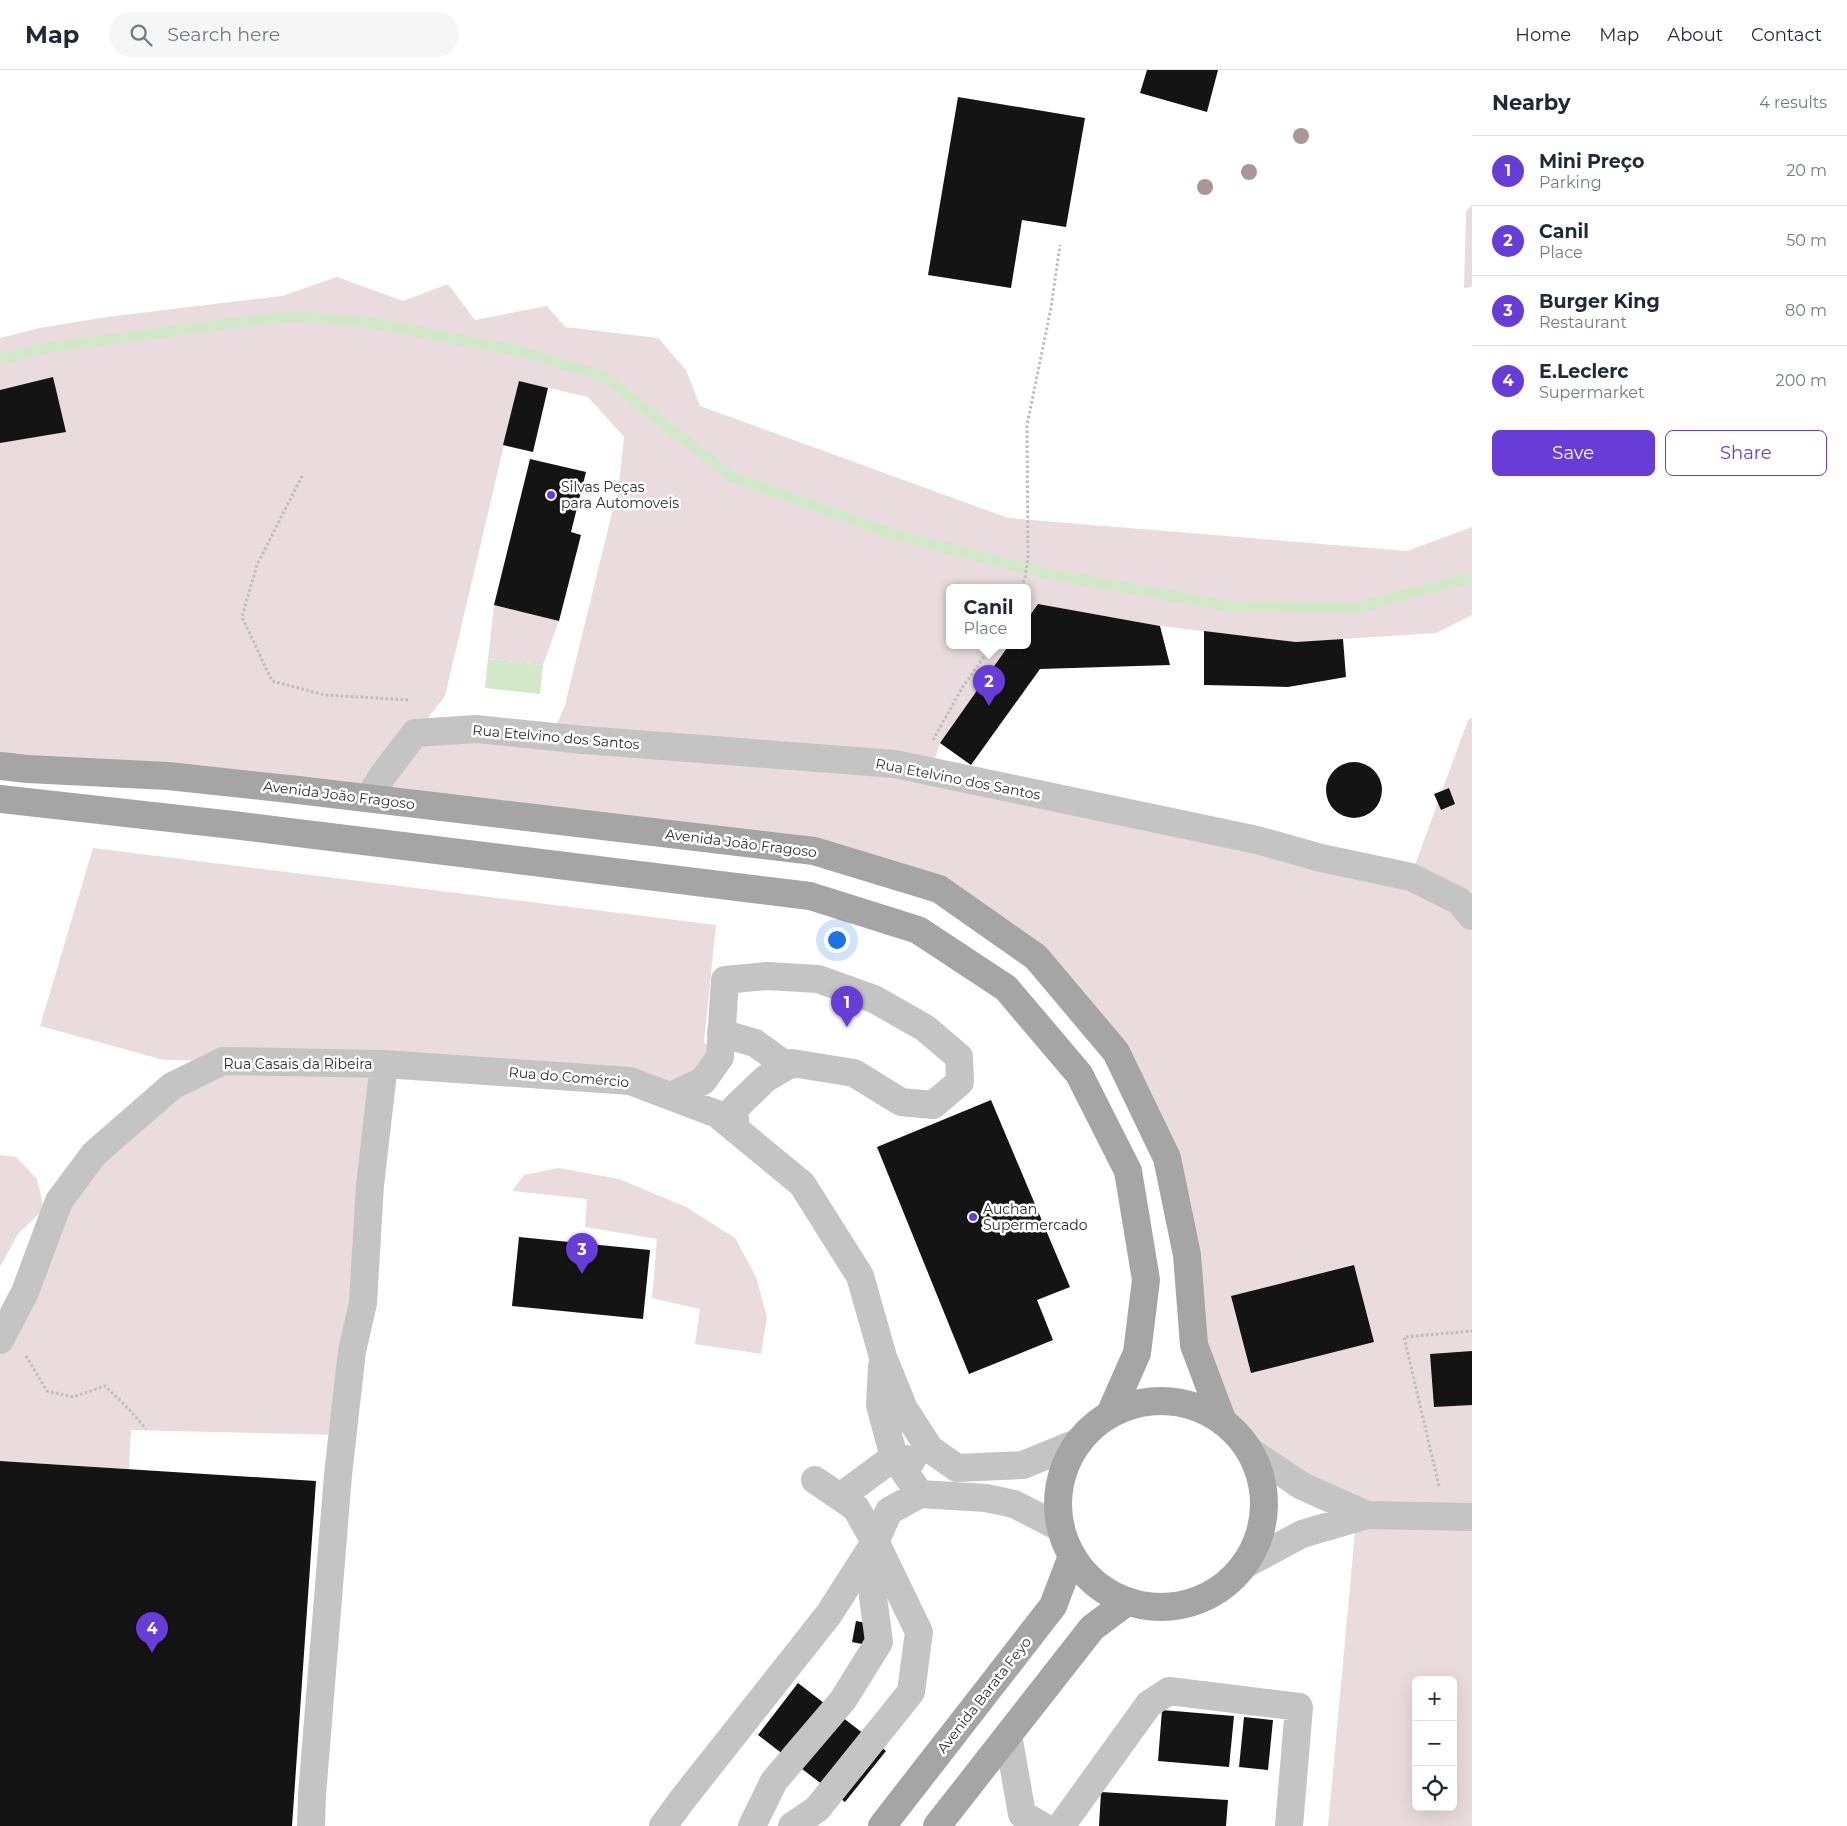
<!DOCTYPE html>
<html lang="en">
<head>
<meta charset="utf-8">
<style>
  body { margin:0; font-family:Montserrat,sans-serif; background:#f6f6f7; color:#1f2937 }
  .controls { position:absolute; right:15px; bottom:15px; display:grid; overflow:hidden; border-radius:8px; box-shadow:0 5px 20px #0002 }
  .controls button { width:45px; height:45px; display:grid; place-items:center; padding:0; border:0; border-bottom:1px solid #e0e1e3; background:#fff; color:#1f2937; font:25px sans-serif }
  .you { position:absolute; left:836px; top:869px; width:18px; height:18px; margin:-12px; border:4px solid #fff; border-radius:50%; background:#1a73e8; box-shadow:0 0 0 8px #1a73e833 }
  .badge { display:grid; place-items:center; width:32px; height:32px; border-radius:50%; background:#673cd7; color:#fff; font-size:16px; font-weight:700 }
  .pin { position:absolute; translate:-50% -41px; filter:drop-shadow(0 1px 2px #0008) }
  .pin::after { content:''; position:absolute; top:26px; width:18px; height:15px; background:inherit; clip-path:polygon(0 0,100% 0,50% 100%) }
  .popup { position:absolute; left:946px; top:514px; width:85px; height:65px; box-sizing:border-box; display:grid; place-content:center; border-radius:8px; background:#fff; filter:drop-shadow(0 1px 4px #0005); font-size:16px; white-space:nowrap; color:#747a83 }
  .popup b { font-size:19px; color:#1f2937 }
  .popup::after { content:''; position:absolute; left:50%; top:100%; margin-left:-10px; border:10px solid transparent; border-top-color:#fff }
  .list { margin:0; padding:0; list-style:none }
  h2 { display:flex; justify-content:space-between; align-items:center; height:65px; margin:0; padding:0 20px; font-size:21px }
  h2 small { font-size:16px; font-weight:400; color:#747a83 }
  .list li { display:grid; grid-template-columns:32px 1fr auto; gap:15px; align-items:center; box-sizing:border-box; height:70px; padding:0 20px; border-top:1px solid #e0e1e3 }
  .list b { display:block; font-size:19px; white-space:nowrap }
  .list p { margin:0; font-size:16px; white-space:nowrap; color:#747a83 }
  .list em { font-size:16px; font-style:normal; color:#747a83 }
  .actions { display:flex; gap:10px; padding:15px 20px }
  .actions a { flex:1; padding:11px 0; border:1px solid #673cd7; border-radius:8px; text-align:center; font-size:18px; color:#673cd7 }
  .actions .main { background:#673cd7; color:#fff }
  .icon { flex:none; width:28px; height:28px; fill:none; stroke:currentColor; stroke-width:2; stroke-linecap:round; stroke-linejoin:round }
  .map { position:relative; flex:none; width:1472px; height:1756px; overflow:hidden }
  header { display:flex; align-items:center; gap:30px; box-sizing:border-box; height:70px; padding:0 25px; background:#fff; border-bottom:1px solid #e0e1e3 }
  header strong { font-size:24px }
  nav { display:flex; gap:28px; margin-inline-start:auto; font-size:18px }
  .search { width:350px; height:45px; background:#f6f6f7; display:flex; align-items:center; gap:12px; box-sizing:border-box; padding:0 18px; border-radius:28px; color:#747a83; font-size:19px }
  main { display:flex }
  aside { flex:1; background:#fff }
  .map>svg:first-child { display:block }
  .green { fill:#e9dbde; fill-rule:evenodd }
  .water { fill:#d1e8c9 }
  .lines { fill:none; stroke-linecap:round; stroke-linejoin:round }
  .stream { stroke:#d1e8c9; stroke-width:10 }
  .building { fill:#141414 }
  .path { stroke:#bdbdbd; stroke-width:3; stroke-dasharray:2.5 2.5; stroke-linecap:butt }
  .minor { stroke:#c4c4c4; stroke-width:28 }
  .major { stroke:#a5a5a5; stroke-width:28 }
  .tree { fill:#aa9597 }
  .poi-dot { fill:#673cd7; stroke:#fff; stroke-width:2 }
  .labels { text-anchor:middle; stroke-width:5; stroke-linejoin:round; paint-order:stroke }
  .poi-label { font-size:14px; fill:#2d2d2d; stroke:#fff; text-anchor:start }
  .street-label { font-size:14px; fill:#2d2d2d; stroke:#fff }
</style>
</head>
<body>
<header>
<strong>Map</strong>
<div class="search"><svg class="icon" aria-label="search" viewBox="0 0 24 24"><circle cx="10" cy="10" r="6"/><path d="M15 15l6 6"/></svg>Search here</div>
<nav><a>Home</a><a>Map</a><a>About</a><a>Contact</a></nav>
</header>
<main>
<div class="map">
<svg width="1472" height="1756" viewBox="0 0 1472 1756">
  <rect width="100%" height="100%" fill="#fff"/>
  <path class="green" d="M1472 134V217L1464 218 1466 142Z
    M337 207 403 231 448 214 475 250 547 236 565 257 658 268 686 300 700 336 1008 448 1407 481 1472 457V545L1436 563 1296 572 1160 556 1038 534 1028 548V517H950V575H1009L940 673 931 701 1415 795 1468 650 1472 648V1756H1328L1355 1462 1251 1382 1239 1365 1223 1352 1187 1185 1116 982 987 853 814 781 0 696V268L40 258 106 247 282 226ZM519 311 588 327 624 367 619 414 565 635 552 666 416 663 445 626ZM1416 1610H1453V1737H1416Z
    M494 535 559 551 543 595 488 589Z
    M93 778 716 855 704 972 720 987 671 1026 384 994 342 1365 131 1360 129 1399 0 1391V1270L59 1131 221 991 164 990 40 956Z
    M0 1085 16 1087 37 1109 44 1139 18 1164 0 1197Z
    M559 1098 619 1109 686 1137 735 1168 756 1207 767 1247 761 1284 695 1274 700 1239 652 1228 657 1169 585 1157 587 1129 512 1121 524 1105Z"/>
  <path class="water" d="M488 589 543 595 540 624 485 618Z"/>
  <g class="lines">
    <path class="stream" d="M0 289 45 278 288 246 368 252 518 281 603 306 731 406 892 464 1050 504 1229 536 1357 538 1472 507"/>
  </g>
  <path class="building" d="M1147 0H1218L1207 42 1140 23Z
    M958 27 1085 48 1066 157 1022 150 1011 218 928 205Z
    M53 307 66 362 0 373V320Z
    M519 311 548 318 533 382 503 375Z
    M530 389 586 402 571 462 581 465 559 551 494 535Z
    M1038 534 1160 556 1170 595 1040 599 971 695 940 673 1009 575H1028V548Z
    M1204 561 1296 572 1343 569 1346 607 1288 617 1204 615Z
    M1326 720a28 28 0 1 1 56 0a28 28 0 1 1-56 0Z
    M1449 718 1455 734 1441 740 1434 724Z
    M991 1030 1070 1217 1037 1230 1053 1270 969 1304 877 1077Z
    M519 1167 650 1180 643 1249 512 1236Z
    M1354 1195 1374 1272 1251 1303 1231 1226Z
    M1472 1281V1335L1434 1337 1430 1284Z
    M0 1391 316 1411 292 1756H0Z
    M856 1551 871 1554 867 1575 852 1572Z
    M798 1613 886 1681 845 1732 758 1665Z
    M1162 1640 1234 1646 1229 1697 1158 1691Z
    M1244 1647 1273 1650 1268 1700 1239 1697Z
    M1101 1722 1228 1730 1226 1756H1099Z"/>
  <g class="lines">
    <path class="path" d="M302 406 257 495 242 547 272 611 325 625 410 630
      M1021 517 1025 508 1028 486 1027 355 1051 238 1060 175
      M933 670 962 618 992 575
      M26 1286 47 1321 73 1327 105 1316 129 1339 146 1359
      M1439 1416 1404 1267 1472 1261"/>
    <path class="minor" d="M369 728 383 705 415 663 476 659 584 670 895 694 1257 770 1321 788 1411 807 1459 831 1472 846
      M721 963 755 973 787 996
      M671 1026 703 1011 720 987 725 910 767 906 818 909 874 929 925 958 959 987 960 1012 933 1035 901 1032 854 1003 792 993 765 1009 734 1039 736 1060
      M0 1270 25 1222 59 1131 94 1084 172 1016 223 991 384 994 630 1011 717 1044 802 1114 860 1206 883 1287 904 1339 930 1379 957 1398 1023 1395 1079 1372
      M882 1296 880 1335 894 1387 920 1424 986 1428 1014 1434 1061 1458
      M1251 1382 1302 1416 1367 1445
      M840 1427 894 1387 912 1390
      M1244 1495 1302 1464 1367 1445 1472 1447
      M1008 1665 1022 1744 1042 1756
      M311 1756 312 1725 338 1405 352 1281 363 1233 370 1115 384 994
      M663 1756 682 1730 829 1544 875 1472 856 1438 815 1410
      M752 1756 774 1711 843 1630 879 1572 873 1527 875 1472 889 1441 920 1424
      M792 1756 817 1739 911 1622 919 1562 876 1473
      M1061 1756 1149 1634 1169 1621 1299 1637 1289 1756"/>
    <path class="major" d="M0 696 27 699 168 706 298 720 814 781 939 819 1036 887 1116 982 1167 1088 1187 1185 1194 1275 1223 1352
      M0 729 233 755 810 826 918 860 1006 918 1079 1004 1128 1101 1146 1210 1137 1283 1110 1344
      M1058 1434a103 103 0 1 1 206 0a103 103 0 1 1-206 0Z
      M882 1756 1053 1536 1072 1486
      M937 1756 1092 1558 1128 1531"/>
  </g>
  <g class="tree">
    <circle cx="1301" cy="66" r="8"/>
    <circle cx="1249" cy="102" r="8"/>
    <circle cx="1205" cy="117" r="8"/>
  </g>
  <g class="poi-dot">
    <circle cx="551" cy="425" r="5"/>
    <circle cx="973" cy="1147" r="5"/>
  </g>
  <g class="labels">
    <g class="poi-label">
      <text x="561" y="422">Silvas Peças<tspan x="561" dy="16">para Automoveis</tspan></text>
      <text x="983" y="1144">Auchan<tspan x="983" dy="16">Supermercado</tspan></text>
    </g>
    <g class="street-label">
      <text transform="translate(556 667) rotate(5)" y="5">Rua Etelvino dos Santos</text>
      <text transform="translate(958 709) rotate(11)" y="5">Rua Etelvino dos Santos</text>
      <text transform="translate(339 725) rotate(7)" y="5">Avenida João Fragoso</text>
      <text transform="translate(741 773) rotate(7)" y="5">Avenida João Fragoso</text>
      <text x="298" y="999">Rua Casais da Ribeira</text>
      <text transform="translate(569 1007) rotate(5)" y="5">Rua do Comércio</text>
      <text transform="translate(984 1625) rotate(-52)" y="5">Avenida Barata Feyo</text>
    </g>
  </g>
</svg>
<div class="controls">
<button>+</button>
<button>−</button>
<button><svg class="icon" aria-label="locate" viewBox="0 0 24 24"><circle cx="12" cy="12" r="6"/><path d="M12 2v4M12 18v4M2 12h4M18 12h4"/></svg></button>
</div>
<div class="you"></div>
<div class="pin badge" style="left:847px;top:957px">1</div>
<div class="pin badge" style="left:989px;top:636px">2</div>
<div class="popup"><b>Canil</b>Place</div>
<div class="pin badge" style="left:582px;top:1204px">3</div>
<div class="pin badge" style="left:152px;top:1583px">4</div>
</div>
<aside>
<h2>Nearby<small>4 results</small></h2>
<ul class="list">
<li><span class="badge">1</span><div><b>Mini Preço</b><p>Parking</p></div><em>20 m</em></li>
<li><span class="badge">2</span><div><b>Canil</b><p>Place</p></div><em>50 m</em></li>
<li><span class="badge">3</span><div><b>Burger King</b><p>Restaurant</p></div><em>80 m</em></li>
<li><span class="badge">4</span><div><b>E.Leclerc</b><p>Supermarket</p></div><em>200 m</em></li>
</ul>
<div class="actions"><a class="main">Save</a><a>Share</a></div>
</aside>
</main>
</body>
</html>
